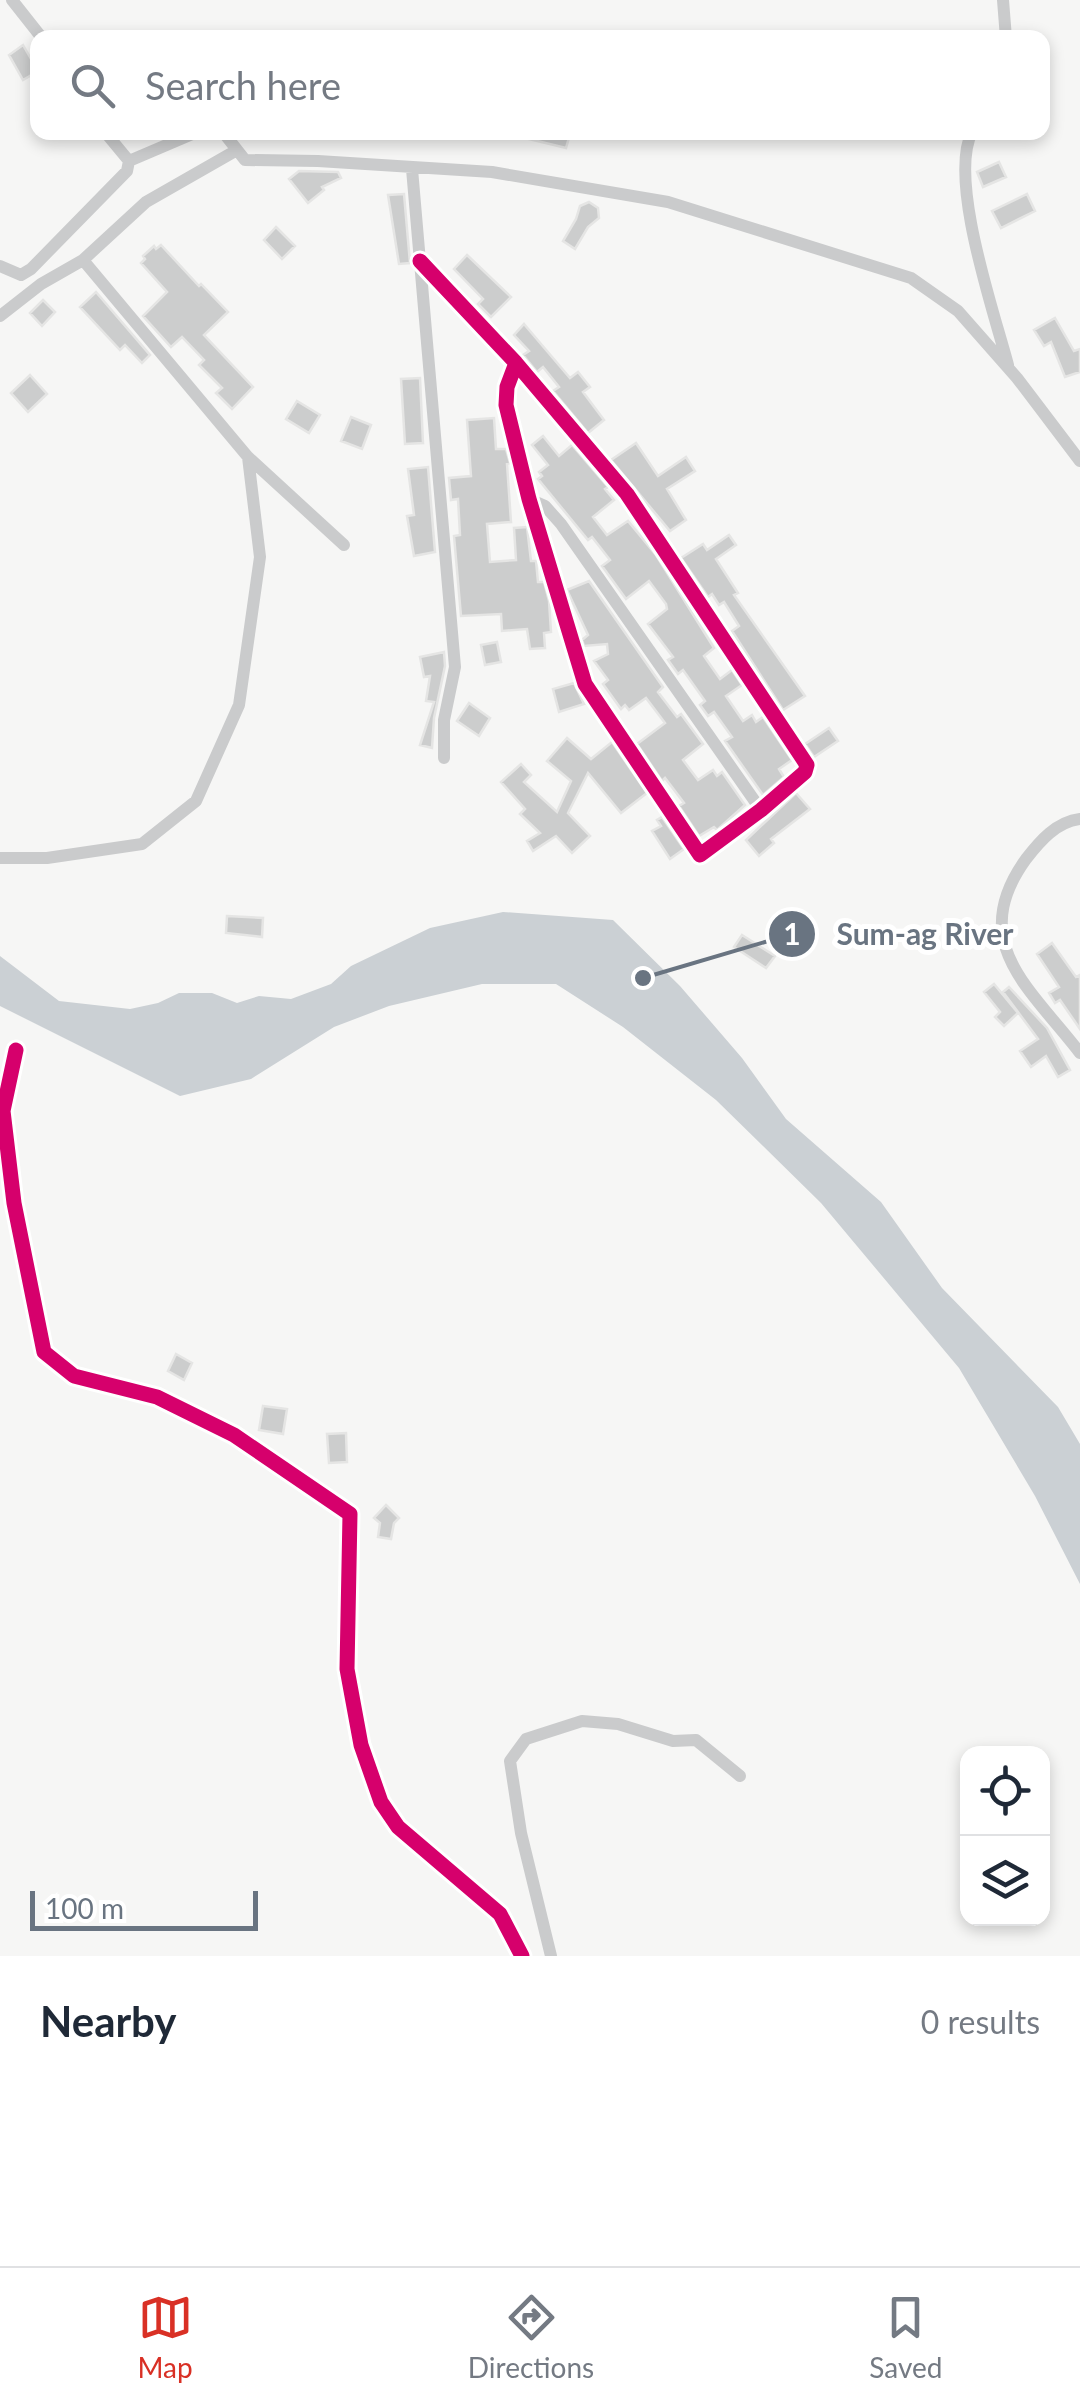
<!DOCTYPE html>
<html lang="en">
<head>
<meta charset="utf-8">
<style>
  body { margin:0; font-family:Lato,sans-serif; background:#f2f2f3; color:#1f2937 }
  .controls { position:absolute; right:30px; bottom:30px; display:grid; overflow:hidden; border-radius:20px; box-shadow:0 5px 15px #0003 }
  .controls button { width:90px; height:90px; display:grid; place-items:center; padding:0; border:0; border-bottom:2px solid #e0e1e3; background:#fff; color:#1f2937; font:50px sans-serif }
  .scale { position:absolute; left:30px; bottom:25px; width:228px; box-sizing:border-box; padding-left:10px; border:5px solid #697481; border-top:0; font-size:28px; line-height:35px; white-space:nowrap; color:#697481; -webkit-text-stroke:8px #fff; paint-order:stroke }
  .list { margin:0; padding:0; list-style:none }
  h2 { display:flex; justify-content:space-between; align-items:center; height:130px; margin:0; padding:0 40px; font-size:42px }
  h2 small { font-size:32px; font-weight:400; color:#747a83 }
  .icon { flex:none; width:55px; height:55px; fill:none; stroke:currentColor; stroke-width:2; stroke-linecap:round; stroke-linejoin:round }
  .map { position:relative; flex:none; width:1080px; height:1956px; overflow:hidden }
  .search { position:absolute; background:#fff; box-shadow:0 5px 15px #0003; left:30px; right:30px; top:30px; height:110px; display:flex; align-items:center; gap:25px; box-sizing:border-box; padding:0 35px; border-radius:20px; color:#747a83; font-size:38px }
  .sheet { height:310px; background:#fff }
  nav { display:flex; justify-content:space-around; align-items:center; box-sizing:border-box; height:140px; border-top:2px solid #e0e1e3; background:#fff; font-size:28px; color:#747a83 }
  nav a { display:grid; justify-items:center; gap:5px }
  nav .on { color:#d93025 }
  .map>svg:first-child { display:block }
  .water { fill:#cbd0d4 }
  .building { fill:#cccdcd; stroke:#e5e5e4; stroke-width:2.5 }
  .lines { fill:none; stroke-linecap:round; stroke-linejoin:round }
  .minor { stroke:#cacbcc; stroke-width:12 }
  .cycleway-casing { stroke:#fff; stroke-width:21 }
  .cycleway { stroke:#d6006c; stroke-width:15 }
  .leader { fill:none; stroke:#697481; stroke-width:4 }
  .callout-dot { fill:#697481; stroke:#fff; stroke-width:4 }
  .mark-label { font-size:30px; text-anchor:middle; font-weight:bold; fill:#fff }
  .callout-label { font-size:30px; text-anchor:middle; font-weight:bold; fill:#697481; stroke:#fff; stroke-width:10; stroke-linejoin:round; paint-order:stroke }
</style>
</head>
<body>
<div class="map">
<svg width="1080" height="1956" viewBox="0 0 1080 1956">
  <rect width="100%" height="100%" fill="#f6f6f5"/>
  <path class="water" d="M503 912 613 920 680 986 742 1058 786 1119 881 1202 942 1288 1058 1407 1080 1444V1584L1035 1496 959 1368 821 1203 716 1100 623 1027 556 984H482L389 1006 334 1027 251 1079 180 1096 0 1006V956L59 1001 130 1009 158 1003 179 993H212L237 1003 259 996 291 999 331 984 351 966 430 928Z"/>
  <path class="building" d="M23 45 38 71 23 80 9 55Z
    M522 132H563L570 134 566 148 521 137Z
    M999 162 1006 177 983 187 977 172Z
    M299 171 338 172 341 178 322 187 324 190 308 203 289 179Z
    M404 194 410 263 399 264 388 195Z
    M1027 194 1035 211 1001 228 992 211Z
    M589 202 598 208 599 218 588 227 575 249 563 241 576 219 580 206Z
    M276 227 295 246 282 259 264 240Z
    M161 245 199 286 201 284 228 312 204 335 253 387 232 409 216 393 222 388 199 365 204 360 182 337 171 347 143 316 167 292 141 263 145 259 143 256 154 246 156 249Z
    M467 255 511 297 491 317 478 304 483 299 454 269Z
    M96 292 150 355 142 363 125 345 120 350 80 307Z
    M43 300 55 312 42 326 30 313Z
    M1055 318 1074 351 1080 349V372L1065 377 1051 342 1044 346 1034 330Z
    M524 324 570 378 578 372 590 387 583 392 604 420 588 433 553 391 559 387 543 367 537 372 523 355 529 351 514 335Z
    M30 375 47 394 28 412 11 393Z
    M420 378 423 443 405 444 401 379Z
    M297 401 320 415 309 433 286 419Z
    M351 417 371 425 362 449 341 441Z
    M494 418 496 449H506L510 463 507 464 511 522 487 524 490 562 516 560 514 528 527 527 531 561H536L538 582H544L549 601 551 632 544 633 545 648 530 649 527 629 502 631 501 614 461 616 454 536 460 535 458 499 451 500 449 478 471 476 467 420Z
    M543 436 559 456 572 445 608 487 605 489 614 500 593 517 607 535 628 521 656 555 714 648 704 656 720 679 732 670 742 685 726 696 743 721 752 715 756 722 763 717 792 760 779 769 784 777 763 795 725 741 732 737 714 712 708 716 700 705 705 701 683 670 678 674 668 660 673 657 648 624 667 609 666 604 649 581 626 599 602 566 610 560 592 537 588 540 538 479 542 476 539 472 548 465 532 445Z
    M636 443 658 476 686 457 695 471 667 489 686 520 670 531 611 460Z
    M428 467 435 552 414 556 407 516 414 515 408 469Z
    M729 535 736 545 716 559 738 593 734 595 805 696 783 710 732 631 739 626 724 602 719 605 712 594 708 597 681 558 703 544 707 550Z
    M589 581 663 687 658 692 677 717 681 714 703 744 683 760 698 780 713 770 717 776 722 772 745 805 717 830 714 827 699 836 679 806 684 803 665 778 662 781 637 744 665 723 646 698 629 710 625 705 621 709 603 684 608 680 594 661 608 654 607 644 584 646 582 640 588 635 567 590Z
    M497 642 501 662 485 665 481 645Z
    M444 652 445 666 434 718 432 748 420 745 434 702 426 701 430 676 424 677 420 657Z
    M574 683 584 704 559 712 553 689Z
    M469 703 490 718 479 736 457 721Z
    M829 728 838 741 814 757 805 744Z
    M567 738 591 759 612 742 647 793 621 813 588 773 568 813 590 836 572 853 556 836 533 851 527 841 540 833 520 814 525 809 501 782 521 764 531 775 524 782 557 812 571 781 547 761Z
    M796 793 810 809 771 839 774 843 759 856 746 840Z
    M662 817 684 849 670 859 652 831 661 826 657 820Z
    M227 916 263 918 262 937 226 933Z
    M742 935 775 956 766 968 734 947Z
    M1052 943 1076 977 1080 975V1029L1060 1000 1055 1003 1049 993 1059 987 1037 954Z
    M994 984 1018 1013 1004 1026 995 1017 1000 1012 984 992Z
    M1009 987 1047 1028 1070 1070 1058 1077 1046 1056 1031 1067 1020 1051 1038 1039 1003 992Z
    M176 1354 192 1363 184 1380 168 1371Z
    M263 1406 287 1409 283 1434 259 1430Z
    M346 1433 347 1462 329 1463 327 1434Z
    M386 1505 399 1518 394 1523 391 1539 378 1537 380 1523 374 1518Z"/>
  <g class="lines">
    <path class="minor" d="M12 0 42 38
      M1003 0 1006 38
      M105 132 129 161 197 132
      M223 132 245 160 318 161 492 172 668 202 911 278 958 311 1017 378 1080 461
      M972 132C948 179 994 312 1008 365
      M412 169 455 667 444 720V758
      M420 261 516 363 627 494 807 765 805 772 761 810 700 855 585 684 529 499 506 405 507 387 516 363
      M0 266 21 275 31 269 127 171 129 161
      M0 316 41 284 83 260 146 202 237 150
      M248 457 344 545
      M529 499 545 506 561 524 761 810
      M1080 819C1056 822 1040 841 1026 859 966 942 1030 988 1080 1053
      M0 858H47L142 844 196 801 239 705 260 557 248 457 83 260
      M16 1050 3 1111 14 1203 44 1352 74 1376 157 1397 234 1435 350 1514 347 1669 361 1745 381 1802 398 1827 500 1914 522 1956
      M551 1956 521 1833 510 1761 526 1739 582 1721 618 1724 673 1741 696 1740 740 1776"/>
    <defs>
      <path id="cycleway" d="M420 261 516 363 627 494 807 765 805 772 761 810 700 855 585 684 529 499 506 405 507 387 516 363
        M16 1050 3 1111 14 1203 44 1352 74 1376 157 1397 234 1435 350 1514 347 1669 361 1745 381 1802 398 1827 500 1914 522 1956"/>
    </defs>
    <use href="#cycleway" class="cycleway-casing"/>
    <use href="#cycleway" class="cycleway"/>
  </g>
  <path class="leader" d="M643 978L792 934"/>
  <g class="callout-dot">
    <circle cx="643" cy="978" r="10"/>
    <circle cx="792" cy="934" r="25"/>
  </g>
  <g class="mark-label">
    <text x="792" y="945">1</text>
  </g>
  <g class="callout-label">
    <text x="925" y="945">Sum-ag River</text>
  </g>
</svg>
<div class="controls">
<button><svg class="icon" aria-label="locate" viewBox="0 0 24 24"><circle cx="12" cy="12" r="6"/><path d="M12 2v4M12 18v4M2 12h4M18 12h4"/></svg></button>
<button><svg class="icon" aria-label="layers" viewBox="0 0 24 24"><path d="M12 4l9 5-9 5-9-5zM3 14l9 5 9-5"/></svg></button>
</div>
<div class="scale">100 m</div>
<div class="search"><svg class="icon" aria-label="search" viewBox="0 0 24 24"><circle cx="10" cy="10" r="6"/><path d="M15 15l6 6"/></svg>Search here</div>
</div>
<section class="sheet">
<h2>Nearby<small>0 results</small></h2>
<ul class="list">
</ul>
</section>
<nav>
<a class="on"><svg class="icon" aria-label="map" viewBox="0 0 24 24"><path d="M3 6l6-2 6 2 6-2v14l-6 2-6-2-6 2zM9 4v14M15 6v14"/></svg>Map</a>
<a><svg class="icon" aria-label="directions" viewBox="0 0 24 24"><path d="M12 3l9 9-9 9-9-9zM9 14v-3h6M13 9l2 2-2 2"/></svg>Directions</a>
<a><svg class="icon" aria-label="saved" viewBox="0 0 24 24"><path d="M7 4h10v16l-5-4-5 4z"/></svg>Saved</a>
</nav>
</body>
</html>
